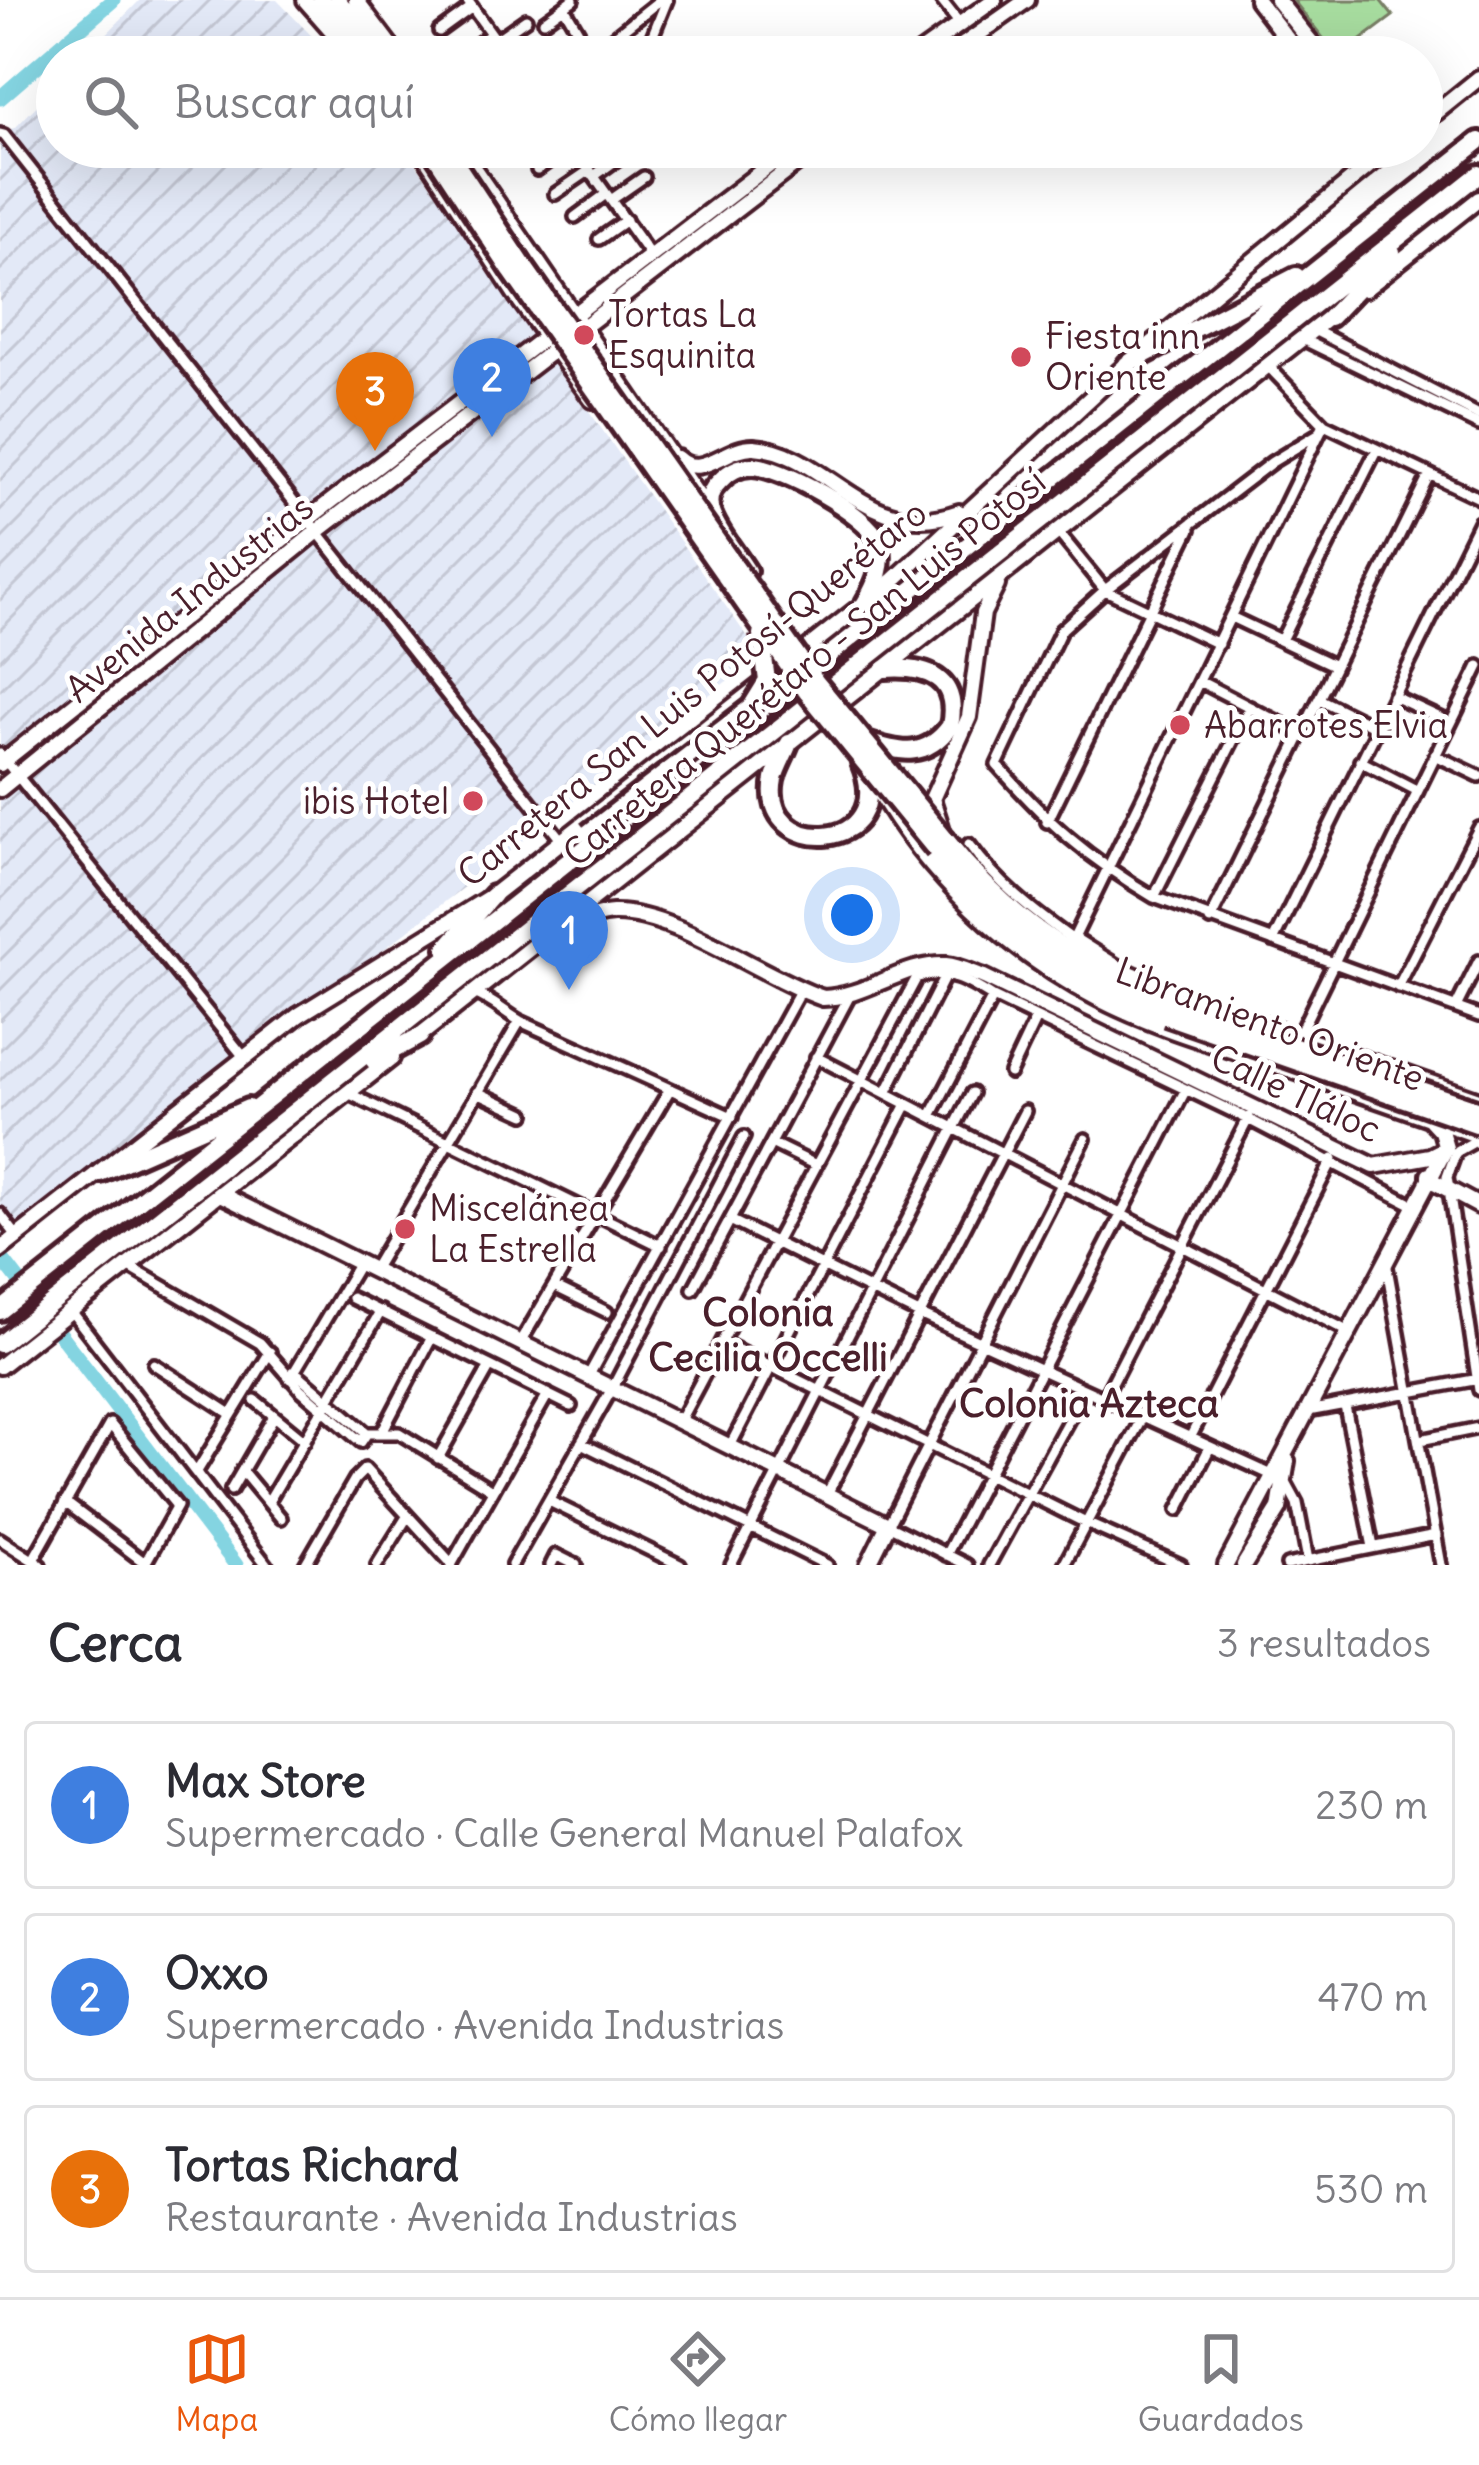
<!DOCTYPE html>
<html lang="es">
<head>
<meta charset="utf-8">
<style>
  body { margin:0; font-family:Delius,sans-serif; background:#f2f2f3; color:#2b2b33 }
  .you { position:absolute; left:852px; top:915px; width:42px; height:42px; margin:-30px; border:9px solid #fff; border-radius:50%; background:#1a73e8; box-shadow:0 0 0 18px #1a73e833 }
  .badge { display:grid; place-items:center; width:78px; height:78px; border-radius:50%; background:#ea580c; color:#fff; font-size:39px; font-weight:700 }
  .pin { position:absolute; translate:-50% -99px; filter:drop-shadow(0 3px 6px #0008) }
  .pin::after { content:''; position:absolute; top:63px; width:42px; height:36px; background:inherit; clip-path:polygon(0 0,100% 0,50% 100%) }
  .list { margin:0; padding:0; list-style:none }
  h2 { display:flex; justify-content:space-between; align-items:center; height:156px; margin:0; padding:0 48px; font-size:51px }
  h2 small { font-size:39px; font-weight:400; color:#7c7c81 }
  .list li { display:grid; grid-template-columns:78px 1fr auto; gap:36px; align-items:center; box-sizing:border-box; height:168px; margin:0 24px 24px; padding:0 24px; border:3px solid #e1e1e2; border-radius:12px }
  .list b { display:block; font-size:45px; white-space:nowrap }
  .list p { margin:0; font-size:39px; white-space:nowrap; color:#7c7c81 }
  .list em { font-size:39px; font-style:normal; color:#7c7c81 }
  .icon { flex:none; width:66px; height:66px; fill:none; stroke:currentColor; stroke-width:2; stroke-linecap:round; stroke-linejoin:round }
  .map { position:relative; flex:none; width:1479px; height:1565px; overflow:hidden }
  .search { position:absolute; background:#fff; box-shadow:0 12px 48px #0002; left:36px; right:36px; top:36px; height:132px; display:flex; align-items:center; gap:30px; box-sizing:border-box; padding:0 42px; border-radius:66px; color:#7c7c81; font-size:45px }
  .sheet { height:732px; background:#fff }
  nav { display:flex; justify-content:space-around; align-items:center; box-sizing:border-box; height:168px; border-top:3px solid #e1e1e2; background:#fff; font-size:33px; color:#7c7c81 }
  nav a { display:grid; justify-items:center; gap:6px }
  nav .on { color:#ea580c }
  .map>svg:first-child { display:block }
  .industrial { fill:url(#industrial-furrows) }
  .pitch { fill:#a7dc9f; stroke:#787e65; stroke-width:3 }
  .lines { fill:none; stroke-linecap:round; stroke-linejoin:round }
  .river { stroke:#84d4e1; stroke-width:15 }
  .street-casing { stroke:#4a1f2b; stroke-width:18 }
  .secondary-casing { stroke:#4a1f2b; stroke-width:22 }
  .highway-casing { stroke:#4a1f2b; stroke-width:26 }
  .street { stroke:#fff; stroke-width:9 }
  .secondary { stroke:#fff; stroke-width:14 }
  .highway { stroke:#fff; stroke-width:16 }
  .highway-bridge-casing { stroke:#4a1f2b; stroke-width:26; stroke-linecap:butt }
  .highway-bridge { stroke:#fff; stroke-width:16 }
  .poi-dot { fill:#d1495b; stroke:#fff; stroke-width:4.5 }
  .labels { text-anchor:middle; stroke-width:10; stroke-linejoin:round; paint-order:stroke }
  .poi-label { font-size:36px; fill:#4a1f2b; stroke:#fff; text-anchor:start }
  .street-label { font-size:36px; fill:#4a1f2b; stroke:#fff }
  .neighbourhood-label { font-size:39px; font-weight:bold; fill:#4a1f2b; stroke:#fff }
</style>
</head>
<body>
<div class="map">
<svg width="1479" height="1565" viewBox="0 0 1479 1565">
  <defs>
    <pattern id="industrial-furrows" width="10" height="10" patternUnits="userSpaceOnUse" patternTransform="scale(3)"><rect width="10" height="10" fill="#e3e9f7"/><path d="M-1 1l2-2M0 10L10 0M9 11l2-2" fill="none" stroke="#c4c7d4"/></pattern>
  </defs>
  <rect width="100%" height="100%" fill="#fff"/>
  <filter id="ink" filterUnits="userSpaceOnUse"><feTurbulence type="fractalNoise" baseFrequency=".00833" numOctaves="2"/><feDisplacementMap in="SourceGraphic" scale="24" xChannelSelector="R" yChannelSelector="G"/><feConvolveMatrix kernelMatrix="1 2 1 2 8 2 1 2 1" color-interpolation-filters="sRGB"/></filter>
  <g filter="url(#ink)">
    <path class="industrial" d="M140 0H277L332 57H84Z
      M57 85V147H404L760 655 0 1250V131L15 128Z"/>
    <path class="pitch" d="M1293 0H1380L1393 16 1338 57Z"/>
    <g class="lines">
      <path class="river" d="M0 98 113 0
        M0 1256 236 1565"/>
      <defs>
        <path id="street" d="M467 0 508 57
          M941 0 960 24
          M564 7 593 57
          M544 21 573 0
          M439 31 472 7
          M496 40 526 19
          M592 54 660 0
          M460 57 491 34
          M550 57 553 55
          M644 57 667 0
          M0 134 4 135 562 841
          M573 147 650 255
          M525 148 527 147
          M537 170 569 147
          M594 176 626 153
          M555 194 590 170
          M611 200 644 177
          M575 217 606 194
          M599 239 626 220
          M1314 330 1479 415
          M1302 339 1479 425
          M1268 366 1324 424 1479 498
          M1318 434 1272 462 1105 590 1061 630 997 765C1049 824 1086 857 1154 897L1479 1016
          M1058 532 1105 590 1218 644
          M1231 617 1335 666
          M1281 640 1376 451
          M1199 681 1302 734
          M1393 696 1451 723
          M1319 699 1378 728
          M0 754 244 1057
          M1435 755 1479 776
          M1360 761 1418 791
          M1047 822 1190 529
          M969 844C998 884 1033 911 1073 940L1324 424
          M1154 897 1250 707
          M1210 920 1429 475
          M1273 941 1479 522
          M1398 987 1479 828
          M474 993C492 1000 503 1011 520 1021L732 1117
          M1456 1007 1479 961
          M1298 1036 1479 666
          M816 1057 1349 1332
          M1010 1073 1036 1018
          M477 1092 525 1114
          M348 1093 661 1246
          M886 1093 948 970
          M931 1116 993 997
          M1479 1139 1456 1152 1447 1177 1479 1390
          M771 1143 816 1165
          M0 1214 17 1236
          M730 1220 919 1314 1285 1481 1297 1503 1308 1560
          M1386 1262 1441 1565
          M128 1266 260 1343 300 1389 361 1442
          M373 1270 520 1021
          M554 1286 607 1312
          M693 1289 850 995
          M352 1298 571 1406
          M71 1311 267 1565
          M722 1342 1086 1523 1181 1565
          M520 1343 670 1089
          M154 1364 231 1414
          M294 1371 367 1433
          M589 1375 800 991
          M290 1379 359 1263
          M1104 1398 1249 1117
          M255 1400 305 1441
          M1345 1406 1373 1547
          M1308 1411 1479 1379
          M680 1420 917 977C949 970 966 980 993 997L1248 1119 1415 1206
          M383 1430 432 1337
          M1190 1438 1333 1159
          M1420 1440 1479 1428
          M361 1442 367 1433H399L492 1490
          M581 1443 827 1565
          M730 1446 907 1104
          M438 1458 490 1366
          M365 1469 452 1564
          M242 1471 281 1518
          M196 1473 270 1352
          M231 1490 274 1416
          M827 1494 1025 1111
          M549 1501 680 1565
          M65 1502 145 1563
          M268 1502 381 1311
          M1178 1510 1210 1447
          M0 1539 40 1565
          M946 1555 1185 1091
          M33 1560 110 1424 177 1506 144 1565
          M305 1565 355 1479 365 1469
          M377 1565 407 1517
          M451 1565 548 1394
          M512 1565 613 1387 744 1137
          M551 1565 556 1555 576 1565
          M731 1565 972 1093
          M967 1565 888 1525 1085 1139
          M989 1565 1085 1390
          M1064 1565 1143 1416
          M1287 1565 1436 1535"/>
        <path id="secondary" d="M305 0 355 57
          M356 0 399 57
          M1257 0 1301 57
          M1277 0 1323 57
          M914 57 994 0
          M946 57 1027 0
          M1422 124 1479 78
          M419 147 517 297 592 400
          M459 147 709 512
          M1365 289 1479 199
          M677 458C701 481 726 446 754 447 828 452 868 545 959 512
          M0 764 308 519 793 147
          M876 786C927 875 1007 952 1099 999 1153 1027 1213 1044 1271 1063 1340 1087 1410 1111 1479 1136
          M0 789 318 531 818 147
          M942 830 932 799 969 717 983 613 997 585
          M568 926C582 920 597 914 613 913 673 911 763 978 823 998 866 997 903 963 946 965 959 966 972 973 984 977L1374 1166 1430 1156 1446 1148 1441 1131 1429 1118H1438L1449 1107V1097L1440 1086
          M1073 940 1116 967 1175 993 1479 1100
          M414 1040 1338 310
          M1429 1175V1179L1479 1206
          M220 1194 888 1525 868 1565
          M0 1250 299 1015 493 895 894 580 1127 364 1392 147
          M0 1366 392 1058
          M1226 1565 1445 1150
          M1244 1565 1279 1509 1287 1461"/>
        <path id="highway" d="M321 0 372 57
          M337 0 386 57
          M1330 317 1392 252
          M1127 364 1296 276
          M747 571C736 553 720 535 712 515 707 502 709 491 719 482 728 472 739 466 752 466 780 466 868 514 878 541 886 563 876 584 865 603
          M867 742C901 753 926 759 950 726 960 677 926 666 885 669
          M789 743C785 754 777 767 774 779 758 860 901 855 861 762
          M946 840C1010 922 1077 961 1170 1004
          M936 850C1007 934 1065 974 1166 1016
          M446 948 493 895
          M374 1061 420 1036
          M100 1173 248 1108
          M0 1311 1479 141
          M0 1344 1479 174"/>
      </defs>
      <use href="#street" class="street-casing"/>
      <use href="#secondary" class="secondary-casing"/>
      <use href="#highway" class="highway-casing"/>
      <use href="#street" class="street"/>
      <use href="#secondary" class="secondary"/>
      <use href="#highway" class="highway"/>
      <defs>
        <path id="highway-bridge" d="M430 147 511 271 806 691 936 850
          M445 147 523 265 816 682 946 840
          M588 833 751 707 767 681 761 634
          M1170 1004 1479 1110
          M1166 1016 1479 1125"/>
      </defs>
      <use href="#highway-bridge" class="highway-bridge-casing"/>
      <use href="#highway-bridge" class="highway-bridge"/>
    </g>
  </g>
  <g class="poi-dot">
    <circle cx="584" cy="335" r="12"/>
    <circle cx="1021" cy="357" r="12"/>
    <circle cx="1180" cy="725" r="12"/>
    <circle cx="473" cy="801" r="12"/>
    <circle cx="405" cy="1229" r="12"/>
  </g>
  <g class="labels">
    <g class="poi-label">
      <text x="608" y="327">Tortas La<tspan x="608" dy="41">Esquinita</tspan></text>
      <text x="1045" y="349">Fiesta inn<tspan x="1045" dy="41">Oriente</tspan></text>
      <text x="1204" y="738">Abarrotes Elvia</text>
      <text x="449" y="814" text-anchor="end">ibis Hotel</text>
      <text x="429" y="1221">Miscelánea<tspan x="429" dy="41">La Estrella</tspan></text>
    </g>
    <g class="street-label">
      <text transform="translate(189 598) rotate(-39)" y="13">Avenida Industrias</text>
      <text transform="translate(804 667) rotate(-39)" y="13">Carretera Querétaro - San Luis Potosí</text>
      <text transform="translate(692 693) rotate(-39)" y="13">Carretera San Luis Potosí-Querétaro</text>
      <text transform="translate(1270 1024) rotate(20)" y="13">Libramiento Oriente</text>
      <text transform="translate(1296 1093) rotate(25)" y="13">Calle Tláloc</text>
    </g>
    <g class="neighbourhood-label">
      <text x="768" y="1326">Colonia<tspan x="768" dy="45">Cecilia Occelli</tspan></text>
      <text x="1089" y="1417">Colonia Azteca</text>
    </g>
  </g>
</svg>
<div class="you"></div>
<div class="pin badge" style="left:569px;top:990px;background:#3f7fe0">1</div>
<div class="pin badge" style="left:492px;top:437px;background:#3f7fe0">2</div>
<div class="pin badge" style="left:375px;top:451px;background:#e8710a">3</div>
<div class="search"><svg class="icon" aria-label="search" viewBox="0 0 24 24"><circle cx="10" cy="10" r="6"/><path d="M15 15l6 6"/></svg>Buscar aquí</div>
</div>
<section class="sheet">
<h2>Cerca<small>3 resultados</small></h2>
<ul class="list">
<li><span class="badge" style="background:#3f7fe0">1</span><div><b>Max Store</b><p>Supermercado · Calle General Manuel Palafox</p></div><em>230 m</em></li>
<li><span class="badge" style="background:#3f7fe0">2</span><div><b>Oxxo</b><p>Supermercado · Avenida Industrias</p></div><em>470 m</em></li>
<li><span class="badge" style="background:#e8710a">3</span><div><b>Tortas Richard</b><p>Restaurante · Avenida Industrias</p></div><em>530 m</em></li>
</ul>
</section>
<nav>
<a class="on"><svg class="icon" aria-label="map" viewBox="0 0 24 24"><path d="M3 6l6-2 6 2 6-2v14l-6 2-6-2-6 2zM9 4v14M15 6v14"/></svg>Mapa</a>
<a><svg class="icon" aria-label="directions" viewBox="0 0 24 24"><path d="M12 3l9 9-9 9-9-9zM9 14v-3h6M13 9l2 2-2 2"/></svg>Cómo llegar</a>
<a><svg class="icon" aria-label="saved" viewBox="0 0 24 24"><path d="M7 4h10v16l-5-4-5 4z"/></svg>Guardados</a>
</nav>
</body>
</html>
